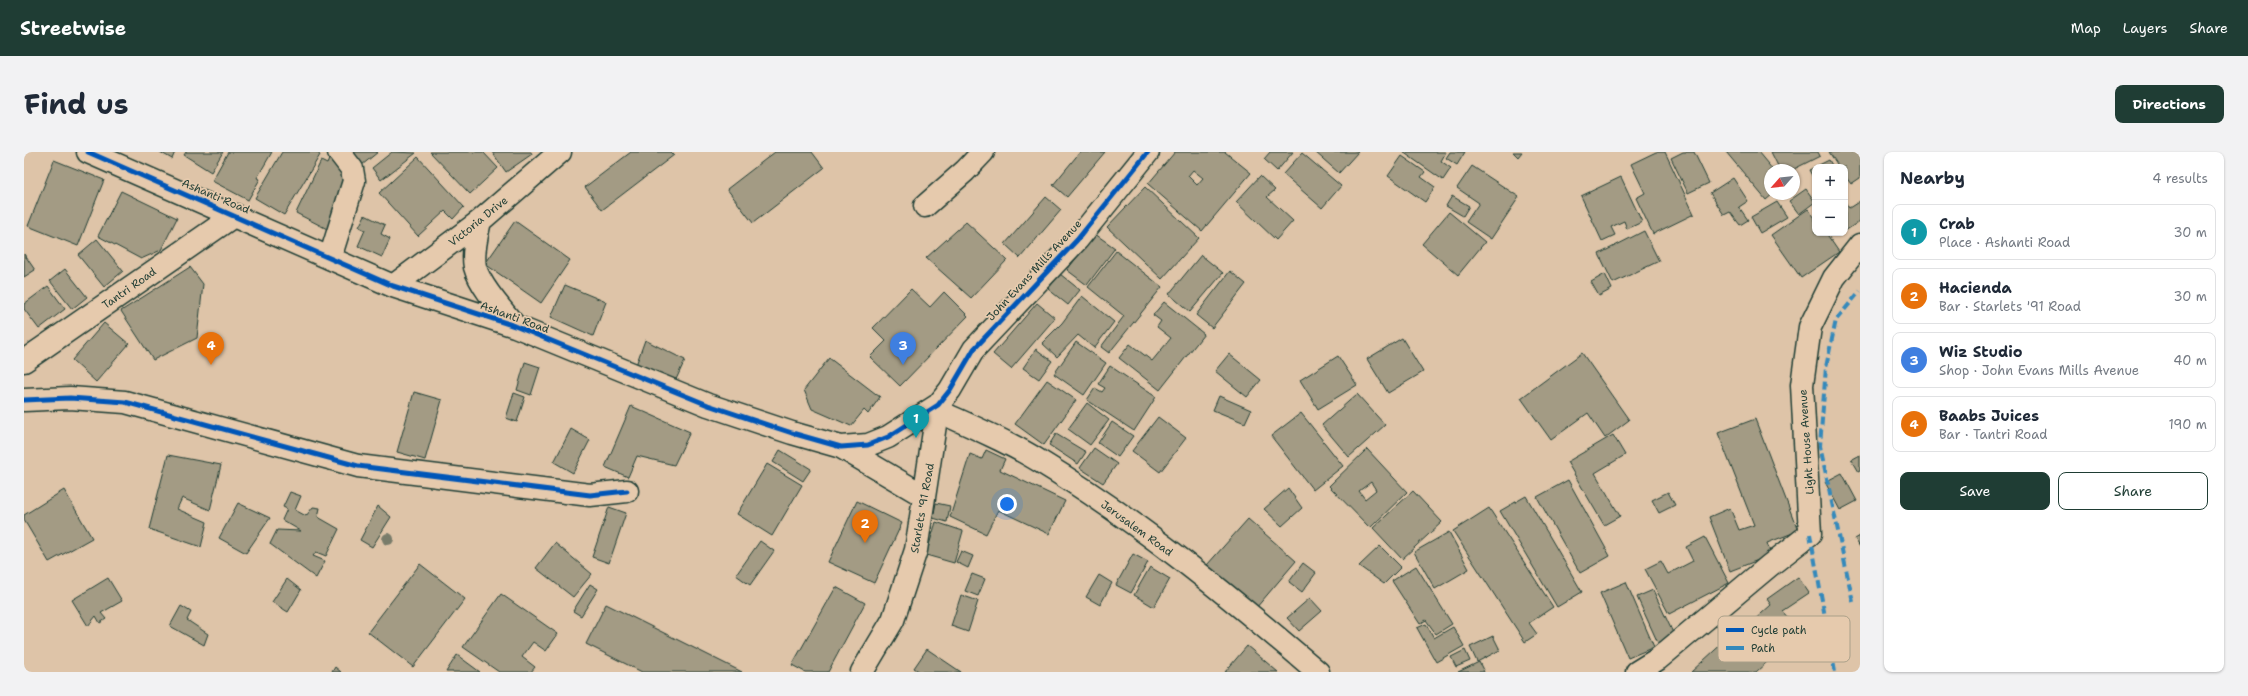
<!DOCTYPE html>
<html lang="en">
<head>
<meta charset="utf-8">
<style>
  body { margin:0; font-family:"Shantell Sans",sans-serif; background:#f2f2f3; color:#1f2937 }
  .controls { position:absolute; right:12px; top:12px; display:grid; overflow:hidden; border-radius:8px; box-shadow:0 1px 3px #0004 }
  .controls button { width:36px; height:36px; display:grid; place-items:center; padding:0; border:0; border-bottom:1px solid #e0e1e3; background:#fff; color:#1f2937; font:20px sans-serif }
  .compass { position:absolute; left:1740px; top:12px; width:36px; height:36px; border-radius:50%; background:#fff; box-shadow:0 1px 3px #0004; rotate:243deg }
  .you { position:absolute; left:983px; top:352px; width:14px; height:14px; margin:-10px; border:3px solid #fff; border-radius:50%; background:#1a73e8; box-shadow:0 0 0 6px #1a73e833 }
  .badge { display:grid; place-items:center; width:26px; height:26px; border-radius:50%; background:#1f3d34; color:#fff; font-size:13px; font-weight:700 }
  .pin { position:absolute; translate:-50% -33px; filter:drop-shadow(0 1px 2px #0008) }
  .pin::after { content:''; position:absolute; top:21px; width:14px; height:12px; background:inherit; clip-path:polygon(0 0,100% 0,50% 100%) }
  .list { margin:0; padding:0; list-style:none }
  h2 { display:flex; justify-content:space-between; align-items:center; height:52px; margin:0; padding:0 16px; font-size:17px }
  h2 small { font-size:13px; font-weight:400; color:#747a83 }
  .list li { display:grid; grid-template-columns:26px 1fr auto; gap:12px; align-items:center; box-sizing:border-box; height:56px; margin:0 8px 8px; padding:0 8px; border:1px solid #e0e1e3; border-radius:8px }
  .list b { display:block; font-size:15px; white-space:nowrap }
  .list p { margin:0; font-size:13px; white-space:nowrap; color:#747a83 }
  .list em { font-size:13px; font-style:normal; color:#747a83 }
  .actions { display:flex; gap:8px; padding:12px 16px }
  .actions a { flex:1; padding:9px 0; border:1px solid #1f3d34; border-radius:8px; text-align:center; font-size:14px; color:#1f3d34 }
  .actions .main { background:#1f3d34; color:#fff }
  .map { position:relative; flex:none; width:1836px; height:520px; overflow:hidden; border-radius:8px }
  header { display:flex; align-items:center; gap:24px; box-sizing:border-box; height:56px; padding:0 20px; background:#1f3d34; color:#fff }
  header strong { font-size:19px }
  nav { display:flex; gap:22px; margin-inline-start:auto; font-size:14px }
  .intro { display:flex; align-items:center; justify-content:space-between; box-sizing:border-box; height:96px; padding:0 24px }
  h1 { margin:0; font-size:28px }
  .button { padding:10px 18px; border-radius:8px; background:#1f3d34; color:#fff; font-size:14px; font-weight:700 }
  main { display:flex; gap:24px; padding:0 24px }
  aside { flex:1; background:#fff; border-radius:8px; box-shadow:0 1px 3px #0004 }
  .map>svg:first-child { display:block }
  .building { fill:#a39b84; stroke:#1f3d34; fill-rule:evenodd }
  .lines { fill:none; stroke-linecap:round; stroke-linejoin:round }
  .minor-casing { stroke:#1f3d34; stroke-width:25 }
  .tertiary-casing { stroke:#1f3d34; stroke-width:25 }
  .minor { stroke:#e6caad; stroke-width:22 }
  .tertiary { stroke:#e6caad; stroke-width:22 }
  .quiet { stroke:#3589bb; stroke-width:4; stroke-dasharray:8 4; stroke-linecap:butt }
  .cycleway-casing { stroke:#e6caad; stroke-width:8 }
  .cycleway { stroke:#0057b8; stroke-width:5 }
  .tree { fill:#797c6b }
  .labels { text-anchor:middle; stroke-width:3.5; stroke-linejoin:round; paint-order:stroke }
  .street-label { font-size:11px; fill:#1f3d34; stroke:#e6caad }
  .key { fill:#e6caad; stroke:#aaa089; stroke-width:1 }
  .key-label { font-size:11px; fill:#1f3d34 }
</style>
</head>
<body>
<header>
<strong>Streetwise</strong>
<nav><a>Map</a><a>Layers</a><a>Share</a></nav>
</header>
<div class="intro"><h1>Find us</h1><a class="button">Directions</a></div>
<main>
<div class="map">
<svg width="1836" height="520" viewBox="0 0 1836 520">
  <rect width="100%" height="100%" fill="#dec4a8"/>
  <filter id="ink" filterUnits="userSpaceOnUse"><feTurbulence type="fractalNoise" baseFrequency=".025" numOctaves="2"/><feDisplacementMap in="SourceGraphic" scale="8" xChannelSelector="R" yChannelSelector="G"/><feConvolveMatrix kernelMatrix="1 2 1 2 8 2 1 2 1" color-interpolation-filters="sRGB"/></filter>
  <g filter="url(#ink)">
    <path class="building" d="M136 0H151L148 7Z
      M162 0H199L187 20 160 3Z
      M204 0H248L233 26 236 27 224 48 188 29Z
      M258 0H292L296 3 260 63 231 46Z
      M328 0H354L338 13Z
      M368 0 392 1 357 28 348 16Z
      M406 0H459L474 16 446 42Z
      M468 0H507L508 2 482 20Z
      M607 0H647L650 3 578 58 561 35Z
      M751 0H788L800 16 729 71 703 37Z
      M1056 0H1081L1043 45 1029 33Z
      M1151 0H1201L1227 21 1178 79 1124 32ZM1169 18 1179 26 1173 33 1164 24Z
      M1246 0H1269L1253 19 1240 7Z
      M1291 0H1334L1315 21Z
      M1379 0H1422L1417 9 1427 16 1419 28Z
      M1426 0H1441L1433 13 1422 6Z
      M1489 0H1498L1494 5Z
      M1632 0H1641L1670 62 1629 82 1612 46 1621 41 1607 12Z
      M1659 0H1670L1685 31 1664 41 1647 6Z
      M1702 0H1734L1749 18H1746V42H1749L1742 48Z
      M1747 0H1794L1796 4 1768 18H1756Z
      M1805 0H1836V26L1827 32 1821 24V15H1815Z
      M1278 1 1317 34 1298 56 1259 22Z
      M307 3 319 10 314 18 328 24 307 79 272 61 297 9 303 12Z
      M1378 4 1401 20 1397 25 1411 35 1401 50 1364 24Z
      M394 5 440 55 429 67 421 59 394 84 355 41Z
      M30 8 80 28 54 94 4 74Z
      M1805 8 1809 15H1791V29L1785 18Z
      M1448 14 1495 45 1467 87 1442 70 1455 51 1433 36Z
      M1236 24 1251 38 1243 45 1269 69 1252 88 1212 50Z
      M1597 25 1618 70 1603 77 1600 69 1587 75 1591 83 1578 89 1557 44Z
      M1709 26 1724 49 1715 55 1724 68 1716 73 1706 60 1700 63 1686 41Z
      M1121 35 1175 86 1138 127 1083 75Z
      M1782 37 1791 50 1775 62 1765 49Z
      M97 39 153 66 137 98 117 107 74 84Z
      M1428 44 1445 54 1439 64 1422 54Z
      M1022 45 1037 58 996 106 981 92Z
      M1836 49V69L1821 79V50L1825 56Z
      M1753 50 1763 65 1736 81 1727 65Z
      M1784 57 1791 66V81H1802L1815 100 1777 126 1747 83Z
      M1425 60 1461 90 1434 123 1398 92Z
      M341 63 361 73 357 82 366 87 358 105 334 94 341 78 335 75Z
      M491 69 546 108 517 151 461 112Z
      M942 70 983 108 947 146 902 106Z
      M1620 79 1635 109 1589 131 1575 102Z
      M1071 82 1091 96 1063 133 1043 118Z
      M73 87 99 119 80 135 54 103Z
      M1092 99 1138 135 1085 201 1077 195 1100 164 1064 135Z
      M0 102 11 118 0 125Z
      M1177 103 1199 121 1166 160 1145 142Z
      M166 115 179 132 173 186 129 208 97 159Z
      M41 117 63 145 48 157 26 129Z
      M1206 119 1222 132 1188 176 1172 163Z
      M1036 122 1056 138 1044 153 1024 137Z
      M1581 122 1588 137 1575 144 1567 130Z
      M541 133 582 150 569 184 527 165Z
      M24 134 41 157 15 177 0 157V152Z
      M887 137 906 155 920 140 944 164 876 234 846 205 862 189 849 176Z
      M1058 144 1090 170 1070 196 1054 183 1033 205 1018 191 1038 171Z
      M1140 150 1180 182 1136 238 1095 206 1106 192 1128 209 1147 186 1133 175 1137 169 1129 163Z
      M1013 151 1031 166 987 217 969 202Z
      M80 171 105 192 72 230 48 208Z
      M1378 186 1399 220 1364 241 1343 207Z
      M621 188 661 208 649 234 612 213Z
      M1052 190 1082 211 1060 243 1030 222Z
      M1012 197 1028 209 1015 227 999 216Z
      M1558 201 1605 268 1581 286 1564 261 1527 288 1497 246Z
      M1205 202 1237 228 1223 245 1191 219Z
      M1314 204 1333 233 1294 257 1276 228Z
      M805 206 856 245 844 262 840 258 827 274 788 257 780 238Z
      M501 210 516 215 507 243 493 238Z
      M1086 214 1132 245 1110 279 1063 248 1071 236 1078 240 1081 236 1074 232Z
      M1023 228 1052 248 1020 293 991 272Z
      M390 240 418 248 401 308 373 300Z
      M490 241 501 245 493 270 482 266Z
      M1333 242 1361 273 1325 305 1298 273Z
      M1195 244 1227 258 1221 271 1189 258Z
      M1063 251 1085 268 1066 293 1044 277Z
      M607 254 666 280 650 313 613 304 604 325 581 315Z
      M1277 261 1319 314 1289 338 1247 284Z
      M1134 265 1162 286 1136 320 1108 299Z
      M1731 267 1774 379 1743 391 1747 403 1706 419 1685 365 1706 356 1715 378 1730 373 1694 281Z
      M1088 270 1109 284 1094 305 1074 291Z
      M547 277 566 288 549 321 530 310Z
      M1032 282 1062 300 1054 312 1025 293Z
      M1589 283 1601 303 1571 321 1596 364 1580 373 1543 310Z
      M1070 296 1093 312 1079 331 1056 316Z
      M1343 297 1383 340 1346 376 1305 334ZM1347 330 1352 338 1341 347 1335 339Z
      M756 298 787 317 779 329 749 310Z
      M962 298 981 307 976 318 1041 349 1025 382 974 358 962 382 926 365 946 302 958 307Z
      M144 303 197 313 186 358 158 346 153 357 183 370 177 395 125 377Z
      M1836 303V319L1834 320 1827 308Z
      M743 312 778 333 748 384 713 362Z
      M1818 321 1833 349 1816 358 1801 330Z
      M1544 328 1586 404 1556 421 1513 345Z
      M1264 336 1278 356 1258 374 1240 357Z
      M40 338 68 386 25 410 0 368V363Z
      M1389 339 1418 370 1378 407 1349 376Z
      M266 340 277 344 271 358 282 364 289 355 296 356 294 365 315 377 302 404 292 400 289 404 301 409 292 426 246 392 253 378 277 379 258 368 263 357 259 355Z
      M1644 340 1651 353 1635 361 1628 348Z
      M1502 344 1558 440 1533 455 1476 359Z
      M833 349 878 371 850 431 804 410Z
      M214 351 246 366 222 401 195 386Z
      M912 351 926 354 923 370 909 366Z
      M354 354 367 365 348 395 336 388Z
      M585 355 602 361 585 411 568 405Z
      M1465 356 1529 455 1505 471 1513 482 1501 490 1429 379Z
      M1224 367 1272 409 1232 456 1183 413Z
      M912 370 939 379 930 411 902 403Z
      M1425 380 1445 417 1411 437 1390 400Z
      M1836 384V395L1831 387Z
      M1681 385 1705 431 1645 462 1621 417 1637 409 1644 422 1669 409 1662 395Z
      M736 389 750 399 726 433 712 423Z
      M531 391 568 422 549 445 512 416Z
      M1356 394 1377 415 1360 432 1335 414Z
      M937 399 949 404 944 416 932 410Z
      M1109 402 1124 410 1107 441 1092 433Z
      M1279 411 1292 421 1278 440 1265 430Z
      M396 412 441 447 389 515 344 480Z
      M1392 414 1428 472 1412 482 1402 468 1396 472 1368 429Z
      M1126 415 1146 427 1130 455 1110 443Z
      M948 422 961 427 954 444 941 439Z
      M1075 423 1088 431 1076 453 1062 445Z
      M1774 425 1785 441 1758 459 1783 487 1761 506 1728 470 1747 453 1743 447Z
      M84 426 98 449 77 461 82 467 76 471 72 464 64 474 48 448Z
      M263 427 277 438 264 460 248 450Z
      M1602 430 1630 495 1604 506 1576 441Z
      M566 432 574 437 557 464 549 459Z
      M812 435 841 451 804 520H781L768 513Z
      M1629 438 1650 483 1634 491 1613 445Z
      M477 442 534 482 522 499 509 490 498 505 511 515 507 520H475L439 495Z
      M937 443 954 449 944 480 927 474Z
      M1286 446 1298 459 1275 479 1263 466Z
      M582 452 718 520H618L562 492Z
      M157 454 167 460 163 468 184 482 180 493 146 474Z
      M1402 472 1410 486 1429 475 1440 494 1412 510 1393 476Z
      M1714 477 1743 510 1732 520H1667Z
      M1469 484 1476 498 1453 510 1446 495Z
      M1223 494 1254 520H1201Z
      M903 497 937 520H896L890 516Z
      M1441 498 1446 509 1432 515 1427 505Z
      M433 503 456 520H422Z
      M1455 510 1460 520H1434Z
      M311 515 317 520H308Z"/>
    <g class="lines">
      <defs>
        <path id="minor" d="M901 54 941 19 959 0
          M306 106 330 29 328 17 315 0
          M0 248 46 246 101 250 334 314 566 343 603 339
          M914 259C949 275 985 290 1017 310 1116 370 1206 445 1294 520
          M1613 520 1634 507 1745 414 1786 382 1778 233 1786 175 1810 126 1836 93"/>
        <path id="tertiary" d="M64 0 369 134 491 174 684 253 768 281 817 295 844 293 864 285 914 253 926 238 950 197 1053 88 1124 0
          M456 69C453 83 448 100 451 115 456 134 479 159 491 174
          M369 134 456 69 536 0
          M0 209 211 63
          M817 295 900 344
          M838 520 869 468 892 398 914 253"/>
      </defs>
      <use href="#minor" class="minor-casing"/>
      <use href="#tertiary" class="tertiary-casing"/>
      <use href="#minor" class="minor"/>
      <use href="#tertiary" class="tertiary"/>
      <path class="quiet" d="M1786 382 1811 520
        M1829 450 1796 294 1802 215 1812 168 1836 139"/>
      <defs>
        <path id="cycleway" d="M64 0 369 134 491 174 684 253 768 281 817 295 844 293 864 285 914 253 926 238 950 197 1053 88 1124 0
          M0 248 46 246 101 250 334 314 566 343 603 339"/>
      </defs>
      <use href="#cycleway" class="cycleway-casing"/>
      <use href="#cycleway" class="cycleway"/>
    </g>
    <circle class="tree" cx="364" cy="387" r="6"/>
  </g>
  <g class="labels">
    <g class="street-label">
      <text transform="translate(192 44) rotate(23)" y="4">Ashanti Road</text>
      <text transform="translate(454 69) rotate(-39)" y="4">Victoria Drive</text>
      <text transform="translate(1010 118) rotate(-47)" y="4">John Evans Mills Avenue</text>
      <text transform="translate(105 136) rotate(-35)" y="4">Tantri Road</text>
      <text transform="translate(491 165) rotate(20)" y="4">Ashanti Road</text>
      <text transform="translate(1782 290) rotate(-94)" y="4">Light House Avenue</text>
      <text transform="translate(898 356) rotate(-80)" y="4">Starlets '91 Road</text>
      <text transform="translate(1113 376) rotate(36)" y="4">Jerusalem Road</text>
    </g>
  </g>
  <rect x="1694" y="464" width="132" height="46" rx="6" class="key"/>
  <rect x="1702" y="476" width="18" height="4" fill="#0057b8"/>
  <rect x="1702" y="494" width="18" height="4" fill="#3589bb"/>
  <g class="key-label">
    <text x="1727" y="482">Cycle path</text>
    <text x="1727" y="500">Path</text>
  </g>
</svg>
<div class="controls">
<button>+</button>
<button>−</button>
</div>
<svg class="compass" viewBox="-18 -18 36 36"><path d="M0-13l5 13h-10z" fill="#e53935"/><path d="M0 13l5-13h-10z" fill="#747a83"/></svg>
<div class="you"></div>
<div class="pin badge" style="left:892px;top:286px;background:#0f9aa8">1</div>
<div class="pin badge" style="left:841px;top:391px;background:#e8710a">2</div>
<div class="pin badge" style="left:879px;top:213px;background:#3f7fe0">3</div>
<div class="pin badge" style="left:187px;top:213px;background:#e8710a">4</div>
</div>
<aside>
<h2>Nearby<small>4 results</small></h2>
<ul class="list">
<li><span class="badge" style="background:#0f9aa8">1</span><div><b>Crab</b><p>Place · Ashanti Road</p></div><em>30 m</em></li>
<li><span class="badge" style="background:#e8710a">2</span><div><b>Hacienda</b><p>Bar · Starlets '91 Road</p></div><em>30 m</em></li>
<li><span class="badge" style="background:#3f7fe0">3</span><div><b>Wiz Studio</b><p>Shop · John Evans Mills Avenue</p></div><em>40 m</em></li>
<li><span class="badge" style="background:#e8710a">4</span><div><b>Baabs Juices</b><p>Bar · Tantri Road</p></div><em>190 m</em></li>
</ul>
<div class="actions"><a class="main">Save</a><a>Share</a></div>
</aside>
</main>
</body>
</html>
